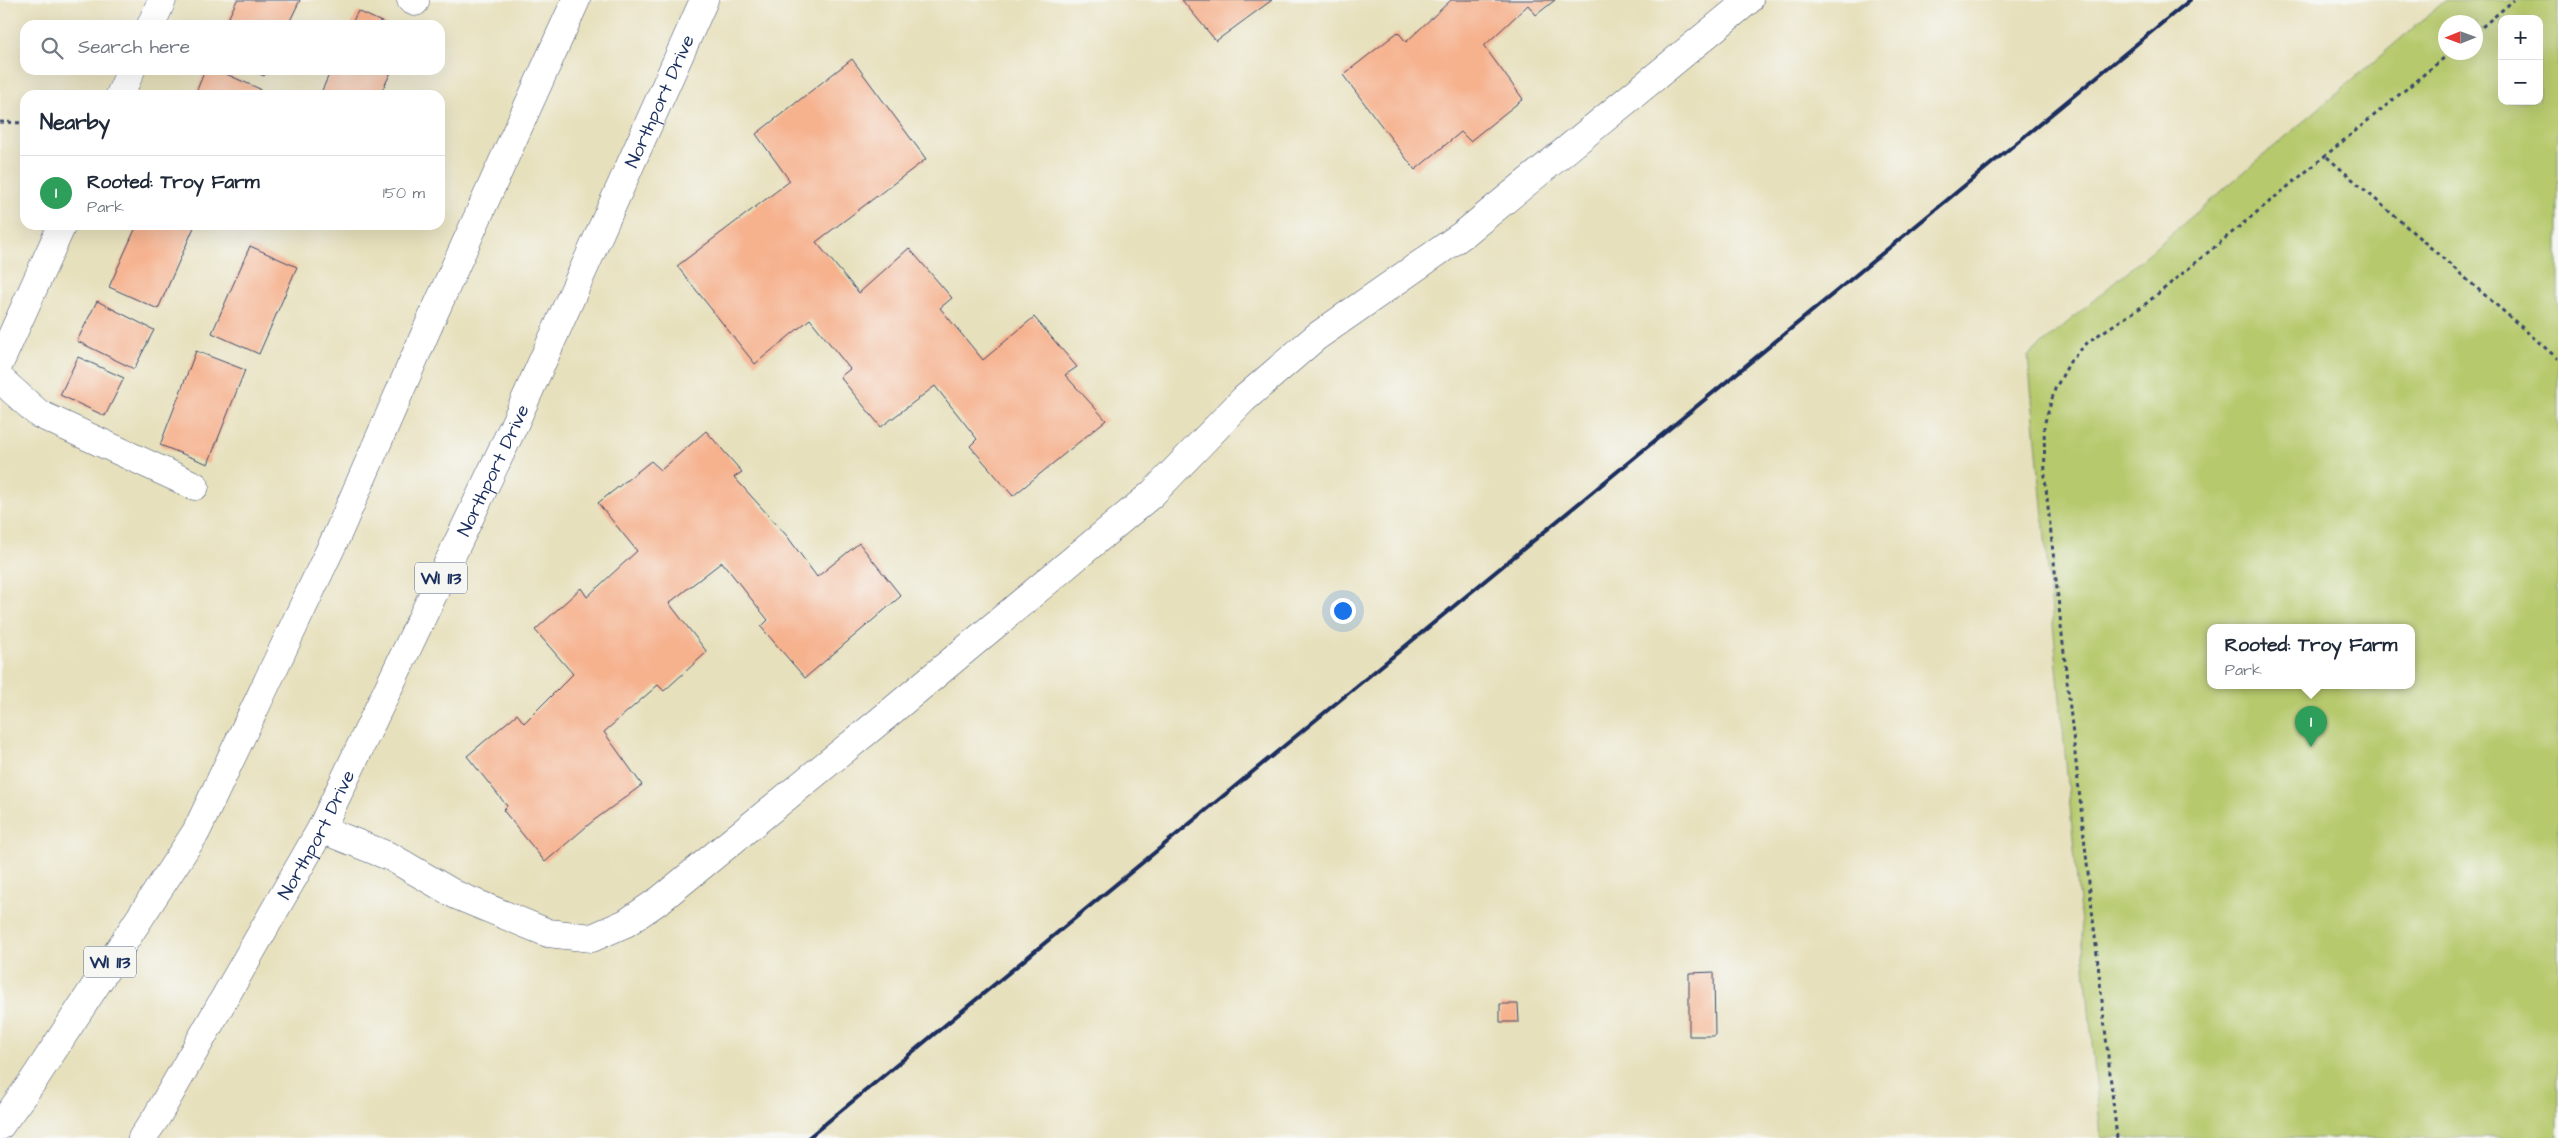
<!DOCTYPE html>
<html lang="en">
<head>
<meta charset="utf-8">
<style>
  body { margin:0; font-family:"Architects Daughter",sans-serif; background:#f2f2f3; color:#1f2937 }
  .controls { position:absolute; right:15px; top:15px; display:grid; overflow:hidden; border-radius:10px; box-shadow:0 5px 20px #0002 }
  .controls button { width:45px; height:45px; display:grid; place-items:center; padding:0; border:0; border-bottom:1px solid #e0e1e3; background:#fff; color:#1f2937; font:25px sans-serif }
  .compass { position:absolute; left:2438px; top:15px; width:45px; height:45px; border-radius:50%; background:#fff; box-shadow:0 5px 20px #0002; rotate:269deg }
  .you { position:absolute; left:1342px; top:610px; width:18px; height:18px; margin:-12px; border:4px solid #fff; border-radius:50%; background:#1a73e8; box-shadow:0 0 0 8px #1a73e833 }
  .badge { display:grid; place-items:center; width:32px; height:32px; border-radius:50%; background:#2563eb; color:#fff; font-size:16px; font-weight:700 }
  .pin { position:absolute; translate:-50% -41px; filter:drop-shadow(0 1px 2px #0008) }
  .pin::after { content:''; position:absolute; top:26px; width:18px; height:15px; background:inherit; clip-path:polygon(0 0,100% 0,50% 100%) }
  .popup { position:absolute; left:2207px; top:624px; width:208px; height:65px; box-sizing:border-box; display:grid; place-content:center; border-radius:10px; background:#fff; filter:drop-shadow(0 1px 4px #0005); font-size:16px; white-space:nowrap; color:#747a83 }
  .popup b { font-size:19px; color:#1f2937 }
  .popup::after { content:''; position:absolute; left:50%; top:100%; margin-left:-10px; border:10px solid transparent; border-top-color:#fff }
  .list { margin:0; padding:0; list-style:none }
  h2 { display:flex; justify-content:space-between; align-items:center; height:65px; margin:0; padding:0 20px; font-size:21px }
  h2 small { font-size:16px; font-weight:400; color:#747a83 }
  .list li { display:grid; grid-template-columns:32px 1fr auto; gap:15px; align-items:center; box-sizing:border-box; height:75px; padding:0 20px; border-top:1px solid #e0e1e3 }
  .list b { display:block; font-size:19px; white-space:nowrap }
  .list p { margin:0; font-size:16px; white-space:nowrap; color:#747a83 }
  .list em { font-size:16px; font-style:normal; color:#747a83 }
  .icon { flex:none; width:28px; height:28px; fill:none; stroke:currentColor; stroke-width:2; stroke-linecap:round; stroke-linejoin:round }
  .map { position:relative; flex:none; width:2558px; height:1138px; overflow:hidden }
  .search { position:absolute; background:#fff; box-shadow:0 5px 20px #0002; left:20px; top:20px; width:425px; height:55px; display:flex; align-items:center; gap:12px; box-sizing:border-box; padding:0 18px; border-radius:15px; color:#747a83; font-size:19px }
  .panel { position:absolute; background:#fff; box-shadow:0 5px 20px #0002; left:20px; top:90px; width:425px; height:140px; border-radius:15px }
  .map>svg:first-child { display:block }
  .green { fill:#b6c96c; stroke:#687c65; fill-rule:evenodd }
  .building { fill:#f6b18d }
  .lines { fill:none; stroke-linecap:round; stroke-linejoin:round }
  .minor-casing { stroke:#3a4a6c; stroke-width:29 }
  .major-casing { stroke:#3a4a6c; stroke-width:29 }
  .path { stroke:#3a4a6c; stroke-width:3; stroke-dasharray:4 4; stroke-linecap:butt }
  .minor { stroke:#fff; stroke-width:28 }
  .major { stroke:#fff; stroke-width:28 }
  .rail { stroke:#1b2f5e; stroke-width:4 }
  .labels { text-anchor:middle; stroke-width:4.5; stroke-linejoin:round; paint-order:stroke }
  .shield { fill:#f6f6f2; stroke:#5d6b8a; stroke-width:1 }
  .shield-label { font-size:18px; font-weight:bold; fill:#1b2f5e }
  .street-label { font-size:19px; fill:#1b2f5e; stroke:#f6f6f2 }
</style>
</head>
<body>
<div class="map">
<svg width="2558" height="1138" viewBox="0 0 2558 1138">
  <rect width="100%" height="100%" fill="#f6f6f2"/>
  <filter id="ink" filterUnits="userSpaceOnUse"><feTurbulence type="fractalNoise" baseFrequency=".02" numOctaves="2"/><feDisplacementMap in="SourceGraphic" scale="10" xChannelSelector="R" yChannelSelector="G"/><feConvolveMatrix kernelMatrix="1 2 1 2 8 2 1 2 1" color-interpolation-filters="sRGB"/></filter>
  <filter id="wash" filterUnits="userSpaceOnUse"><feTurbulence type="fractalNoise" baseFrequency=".0096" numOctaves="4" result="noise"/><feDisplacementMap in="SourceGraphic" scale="20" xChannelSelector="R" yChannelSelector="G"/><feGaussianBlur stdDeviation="1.12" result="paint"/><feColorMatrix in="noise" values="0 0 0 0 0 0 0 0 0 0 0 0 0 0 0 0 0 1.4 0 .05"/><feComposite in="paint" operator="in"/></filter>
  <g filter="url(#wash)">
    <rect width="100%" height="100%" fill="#e7e0bc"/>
    <path class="green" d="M2446 0H2558V1138H2101L2028 356ZM2502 19H2539V101H2502ZM2446 22H2476V52H2446ZM2211 628H2411V686H2211Z"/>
    <g id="blocks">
      <path class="building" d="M237 0H300L288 25H225Z
        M1182 0H1272L1216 41Z
        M1451 0H1555L1536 15 1528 5 1484 46 1523 99 1470 141 1461 132 1415 170 1343 75 1398 32 1406 42Z
        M358 11 388 25H351Z
        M852 59 926 159 816 242 859 293 909 248 952 298 940 308 983 360 1034 317 1077 367 1065 375 1106 420 1013 496 970 446 977 439 935 386 881 427 840 377 850 369 810 319 755 364 677 266 790 181 756 134Z
        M205 70H217L260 89 258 95H195Z
        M250 70H267L264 76Z
        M331 70H392L380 95H320Z
        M137 225H195L158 309 109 287Z
        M250 246 297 267 259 354 212 333Z
        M97 301 154 330 134 369 77 341Z
        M196 351 245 370 208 464 160 445Z
        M78 357 124 378 105 416 60 395Z
        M706 431 742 472 734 477 787 536 817 577 859 543 901 596 805 678 761 627 768 620 722 562 669 603 707 652 664 691 658 685 604 732 642 785 593 821 545 862 503 810 507 806 467 756 517 714 524 723 573 674 535 630 581 588 587 597 637 551 598 503 651 461 661 470Z
        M1714 972 1715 1036H1689V973Z
        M1500 1004H1518L1519 1022H1500Z"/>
    </g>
  </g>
  <g filter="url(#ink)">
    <use href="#blocks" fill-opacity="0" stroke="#3a4a6c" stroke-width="1"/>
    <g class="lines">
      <defs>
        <path id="minor" d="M411 0 415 2
          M151 25 162 0
          M120 95 131 70
          M0 362 62 225
          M0 379 39 414 195 486
          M321 829 391 857 456 895 548 933 592 938 626 923 661 899 881 720 1152 494 1244 399 1316 337 1465 233 1749 0"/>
        <g id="major">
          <path d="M0 1126 33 1081 196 832 338 533 431 320 576 0"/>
          <path id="s1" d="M142 1138 156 1118 321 829 513 427 704 0"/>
        </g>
      </defs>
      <use href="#minor" class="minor-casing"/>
      <use href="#major" class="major-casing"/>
      <path class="path" d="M2476 32 2514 0
        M0 122 25 123
        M2327 157 2558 359
        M2117 1138 2045 479 2044 425 2055 389 2071 360 2089 341 2143 306 2451 52"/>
      <use href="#minor" class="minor"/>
      <use href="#major" class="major"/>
      <path class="rail" d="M808 1138 2190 0"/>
    </g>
  </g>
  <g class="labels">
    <g class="shield">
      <rect x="415" y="562.5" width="52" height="31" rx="4"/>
      <rect x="84" y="946.5" width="52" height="31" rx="4"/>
    </g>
    <g class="shield-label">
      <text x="441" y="584">WI 113</text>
      <text x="110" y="968">WI 113</text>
    </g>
    <g class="street-label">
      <text dy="7" stroke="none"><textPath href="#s1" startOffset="1160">Northport Drive</textPath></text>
      <text dy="7" stroke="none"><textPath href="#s1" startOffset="755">Northport Drive</textPath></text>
      <text dy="7" stroke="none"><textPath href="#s1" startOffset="350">Northport Drive</textPath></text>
    </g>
  </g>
</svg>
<div class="controls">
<button>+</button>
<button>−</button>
</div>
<svg class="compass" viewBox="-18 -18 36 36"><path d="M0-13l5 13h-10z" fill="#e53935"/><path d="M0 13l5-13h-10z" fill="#747a83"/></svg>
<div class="you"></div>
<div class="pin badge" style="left:2311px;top:747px;background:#2e9e5b">1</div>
<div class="popup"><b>Rooted: Troy Farm</b>Park</div>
<div class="search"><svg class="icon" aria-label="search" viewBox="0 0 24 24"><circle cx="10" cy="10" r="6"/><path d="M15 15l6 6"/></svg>Search here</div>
<section class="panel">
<h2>Nearby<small></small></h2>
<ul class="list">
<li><span class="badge" style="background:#2e9e5b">1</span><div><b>Rooted: Troy Farm</b><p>Park</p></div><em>150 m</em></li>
</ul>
</section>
</div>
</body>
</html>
